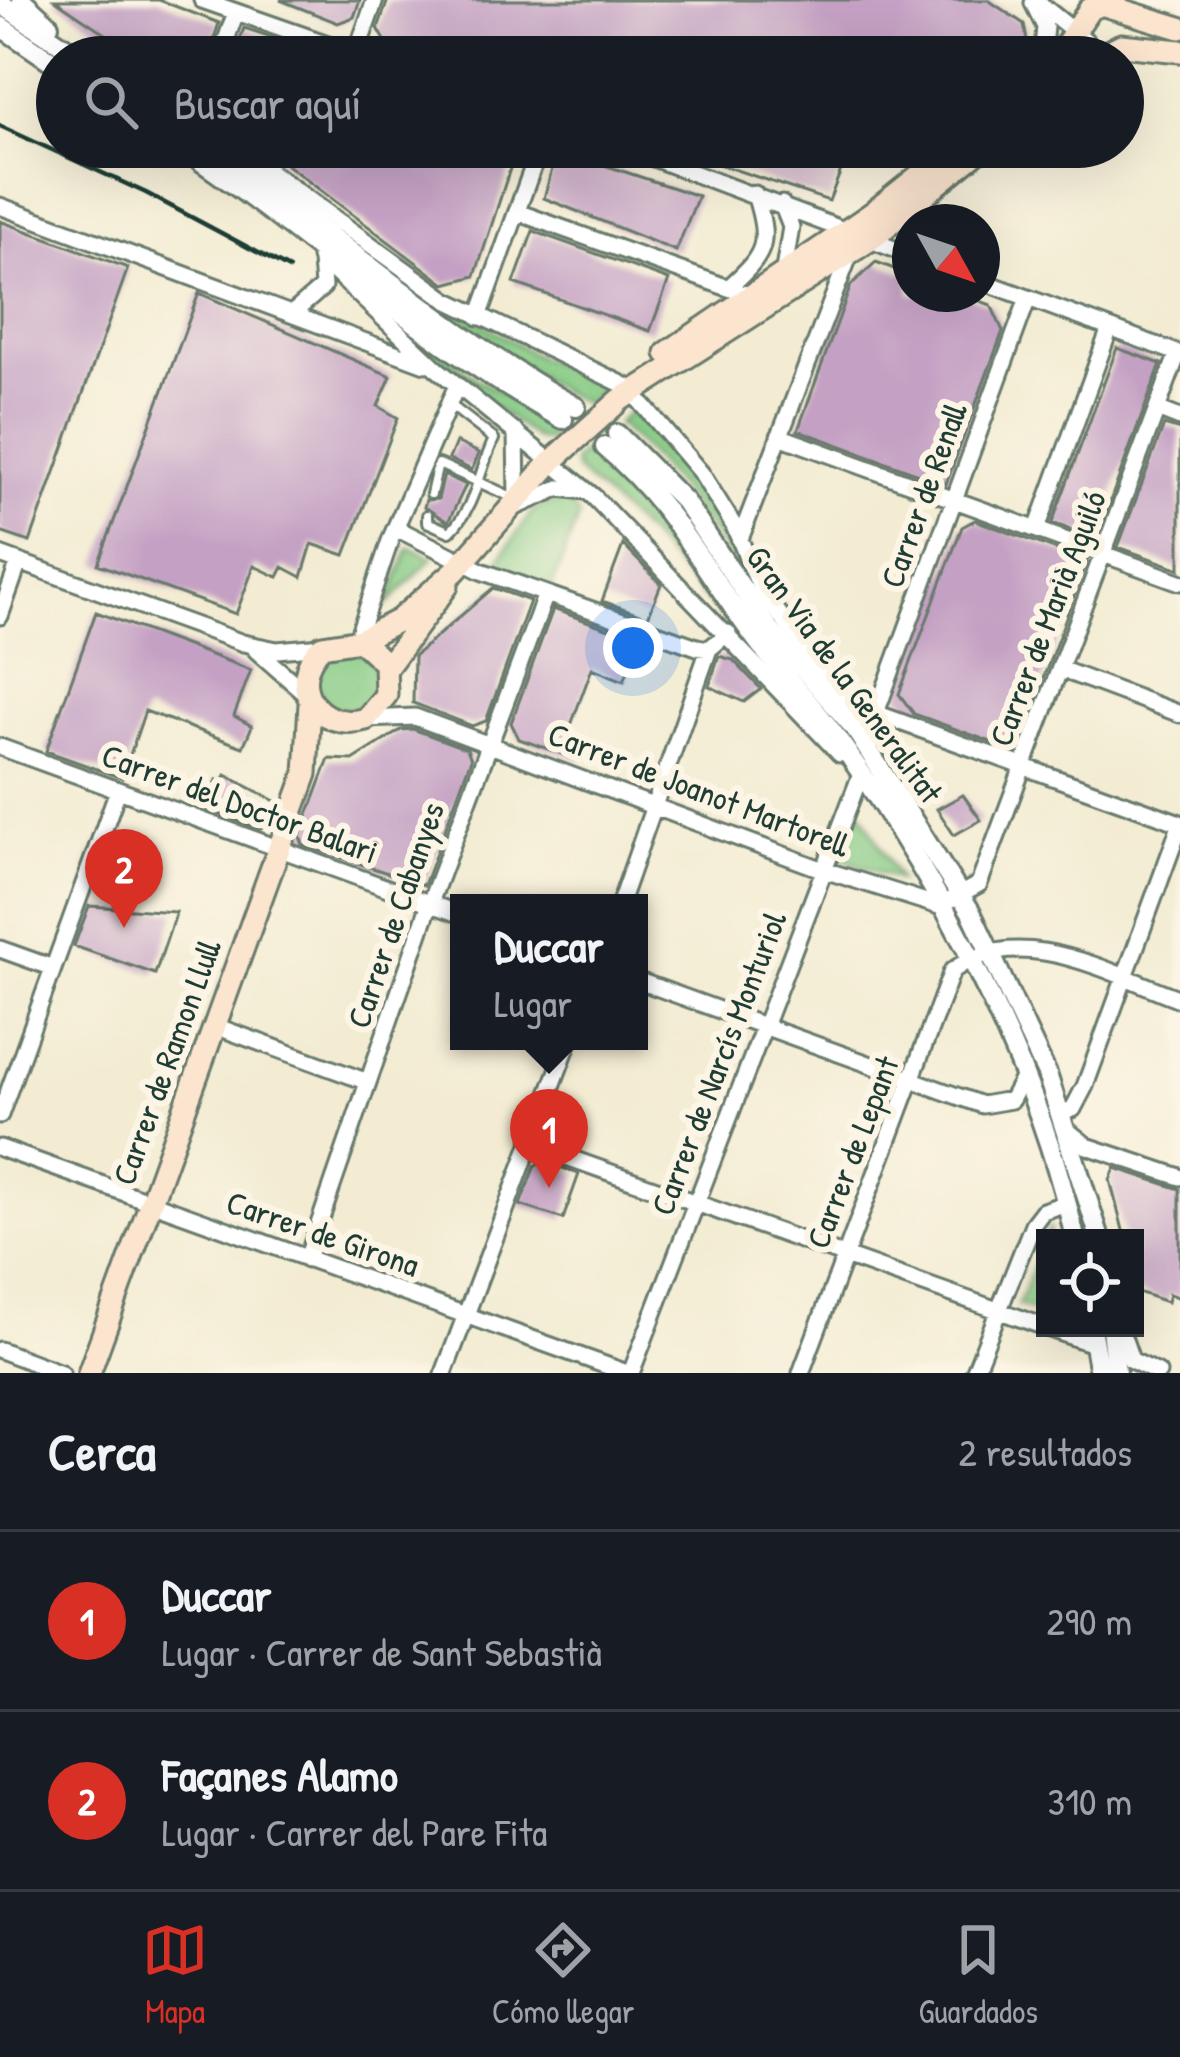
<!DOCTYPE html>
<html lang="es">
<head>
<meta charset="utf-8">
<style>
  body { margin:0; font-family:"Patrick Hand",sans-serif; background:#20242c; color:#f1f3f6 }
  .controls { position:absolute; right:36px; bottom:36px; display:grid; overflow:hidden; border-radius:0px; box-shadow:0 12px 48px #0002 }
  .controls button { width:108px; height:108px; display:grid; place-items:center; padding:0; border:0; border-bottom:3px solid #363941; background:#171b24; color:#f1f3f6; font:60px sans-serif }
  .compass { position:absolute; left:892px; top:204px; width:108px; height:108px; border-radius:50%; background:#171b24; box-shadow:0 12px 48px #0002; rotate:130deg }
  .you { position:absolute; left:633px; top:648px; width:42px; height:42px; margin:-30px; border:9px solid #fff; border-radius:50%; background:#1a73e8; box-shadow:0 0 0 18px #1a73e833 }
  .badge { display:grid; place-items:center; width:78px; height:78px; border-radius:50%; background:#d93025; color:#fff; font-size:39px; font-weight:700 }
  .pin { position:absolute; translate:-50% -99px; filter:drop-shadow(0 3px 6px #0008) }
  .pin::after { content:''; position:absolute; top:63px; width:42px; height:36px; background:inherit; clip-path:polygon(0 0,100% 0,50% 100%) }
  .popup { position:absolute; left:450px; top:894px; width:198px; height:156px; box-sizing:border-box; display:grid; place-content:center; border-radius:0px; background:#171b24; filter:drop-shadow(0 3px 9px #0005); font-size:39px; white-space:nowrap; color:#9ea1a6 }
  .popup b { font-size:45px; color:#f1f3f6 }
  .popup::after { content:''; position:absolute; left:50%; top:100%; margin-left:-24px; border:24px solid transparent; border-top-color:#171b24 }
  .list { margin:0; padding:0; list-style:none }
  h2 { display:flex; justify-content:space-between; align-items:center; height:156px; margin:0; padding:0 48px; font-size:51px }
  h2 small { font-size:39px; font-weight:400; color:#9ea1a6 }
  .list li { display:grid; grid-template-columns:78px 1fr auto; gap:36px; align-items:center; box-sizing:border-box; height:180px; padding:0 48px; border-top:3px solid #363941 }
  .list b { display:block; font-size:45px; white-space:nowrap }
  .list p { margin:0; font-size:39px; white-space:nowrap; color:#9ea1a6 }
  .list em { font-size:39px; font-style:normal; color:#9ea1a6 }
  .icon { flex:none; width:66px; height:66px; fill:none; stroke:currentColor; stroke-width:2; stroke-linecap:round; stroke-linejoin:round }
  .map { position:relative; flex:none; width:1180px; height:1373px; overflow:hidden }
  .search { position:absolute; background:#171b24; box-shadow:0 12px 48px #0002; left:36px; right:36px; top:36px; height:132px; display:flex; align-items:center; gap:30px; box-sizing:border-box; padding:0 42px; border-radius:66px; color:#9ea1a6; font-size:45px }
  .sheet { height:516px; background:#171b24 }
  nav { display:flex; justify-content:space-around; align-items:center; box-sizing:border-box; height:168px; border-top:3px solid #363941; background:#171b24; font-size:33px; color:#9ea1a6 }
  nav a { display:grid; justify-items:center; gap:6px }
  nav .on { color:#d93025 }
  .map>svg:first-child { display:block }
  .green { fill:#86cb85; stroke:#52845c; stroke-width:3 }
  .building { fill:#c4a1c4 }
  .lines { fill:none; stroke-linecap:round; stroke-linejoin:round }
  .service-casing { stroke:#697a6c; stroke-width:14 }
  .minor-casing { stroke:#697a6c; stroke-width:21 }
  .tertiary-casing { stroke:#697a6c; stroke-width:24 }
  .secondary-casing { stroke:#697a6c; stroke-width:27 }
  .service { stroke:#fff; stroke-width:8 }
  .minor { stroke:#fff; stroke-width:15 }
  .tertiary { stroke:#fff; stroke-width:18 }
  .secondary { stroke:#fce5cf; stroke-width:21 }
  .rail { stroke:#1f3d34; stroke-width:4.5 }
  .labels { text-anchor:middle; stroke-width:12; stroke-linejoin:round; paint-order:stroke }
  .street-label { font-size:33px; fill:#1f3d34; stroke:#fcf5e5 }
</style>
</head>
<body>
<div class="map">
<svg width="1180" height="1373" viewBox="0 0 1180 1373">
  <rect width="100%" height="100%" fill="#fcf5e5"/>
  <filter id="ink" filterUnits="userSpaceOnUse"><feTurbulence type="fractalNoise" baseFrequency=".00833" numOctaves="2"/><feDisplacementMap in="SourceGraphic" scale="24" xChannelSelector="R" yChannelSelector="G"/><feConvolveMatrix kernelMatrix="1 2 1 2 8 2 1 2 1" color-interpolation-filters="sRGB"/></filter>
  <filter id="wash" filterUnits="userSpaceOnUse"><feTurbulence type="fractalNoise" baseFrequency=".004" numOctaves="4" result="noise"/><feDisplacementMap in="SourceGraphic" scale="48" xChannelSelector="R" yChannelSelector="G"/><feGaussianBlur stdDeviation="2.7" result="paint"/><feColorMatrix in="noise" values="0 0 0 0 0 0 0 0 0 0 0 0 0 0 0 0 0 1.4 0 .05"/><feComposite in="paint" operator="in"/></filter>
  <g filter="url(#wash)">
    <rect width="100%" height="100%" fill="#f3ecd3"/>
    <path class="green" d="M384 265 538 357 607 386 585 404C511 366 447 318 384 265Z
      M340 268 476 379 561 426 547 441 537 439 466 386Z
      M631 410 707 492 800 656C737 576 695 492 617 424Z
      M590 446 649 498 768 667 647 535 575 469 574 460Z
      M564 499 579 515 551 590 494 567 534 509Z
      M409 547 433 557 388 604V601Z
      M314 679a31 31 0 1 1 62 0a31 31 0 1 1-62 0Z
      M856 803 899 880 837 857Z
      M1049 1228 1051 1238H1045V1315L1018 1305Z"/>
    <g id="blocks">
      <path class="building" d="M55 0H159L219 23 208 57H140Z
        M280 0H360L354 17 338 23Z
        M388 0H988L1024 24 1029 52 1025 57H416L389 47 378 28Z
        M244 28 278 39 321 57H234Z
        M263 147H517L475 276 445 284Z
        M850 147 829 201 670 148V147Z
        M577 156 698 196 676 251 544 198 552 169Z
        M0 221 128 268 30 542 0 532Z
        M533 231 669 280 650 331 514 283Z
        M876 262 910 275V294H961L991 305 1003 331 946 484 798 430 851 285Z
        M199 293 391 376 378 406 398 418 345 555 312 544 302 577 283 567 278 577 254 566 236 614 98 564Z
        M1117 348 1161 364 1096 539 1052 523Z
        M1164 425 1180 430V569L1118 547Z
        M456 442 479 453 472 470 449 459Z
        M444 475 466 485 448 522 424 507 426 500 438 499Z
        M975 520 1087 561 1016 751 914 714 899 694 962 527Z
        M623 545 661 584 648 617 602 601Z
        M493 588 530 601 486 721 472 726 413 703 414 656Z
        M553 609 640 640 624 681 592 668 567 736 587 743 580 760 519 739 511 723Z
        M96 612 251 670 234 716 252 726 243 747 145 711 122 778 46 751Z
        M719 656 733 660 761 689 744 702 709 686Z
        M413 729 467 749 471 759 424 885 303 845 300 836 329 759 353 760 401 730Z
        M226 775 279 803 272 823 260 829 206 809 217 780 222 783Z
        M963 795 981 820 954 835 937 809Z
        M89 906 176 912 155 974 74 946Z
        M543 1161 579 1174 563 1219 520 1205 535 1166Z
        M1115 1168 1180 1189V1298L1169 1294 1167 1302 1135 1291V1238H1125L1110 1180Z"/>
    </g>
  </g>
  <g filter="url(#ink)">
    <use href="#blocks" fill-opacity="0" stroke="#697a6c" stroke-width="3"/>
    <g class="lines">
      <defs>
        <path id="service" d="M441 465 516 499
          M431 494 438 464
          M427 515V522L450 532C476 506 479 471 494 439L449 404"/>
        <path id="minor" d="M202 0 365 57
          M1035 0 1085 40
          M1033 3 1045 27 1042 57
          M356 54 375 0
          M220 57 236 12
          M236 147 447 300 628 387 701 473 734 526 761 589 870 739
          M624 147 910 255
          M782 204 791 227 783 276
          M0 206 425 364
          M517 212 748 295
          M320 258 436 368 593 496 840 754
          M982 281 1180 354
          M728 288C767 253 770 244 755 194
          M294 312 323 287 321 261
          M479 317 540 147
          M1157 409 1180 418
          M516 432 517 499
          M779 436 1180 582
          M518 506 559 488 586 491
          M396 528 481 571 697 647 709 649 728 633
          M1037 529 1110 328
          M740 539 851 251
          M0 555 243 643 277 650 322 646
          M0 616 19 562
          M357 639 391 538 457 385
          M256 650 304 692
          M1060 669 1180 714
          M867 710 1180 823
          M876 713 1028 298
          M366 719 415 717 824 870 939 906 979 884 1178 353
          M0 747 459 914
          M620 903 709 649
          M0 949 53 968
          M639 981 982 1105 1011 1100 1023 1078
          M215 1026 368 1082
          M1061 1113 1073 1109 1085 1086 1180 826
          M0 1115 118 790
          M1068 1131 1087 1146 1180 1177
          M530 1144 1045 1327
          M0 1148 627 1373
          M307 1259 430 903 546 594
          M1047 1328 1093 1344
          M1120 1328 1131 1360 1158 1373
          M0 1350 61 1373
          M444 1373 569 1041
          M631 1373 861 774
          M801 1373 952 971C1019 920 1111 974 1180 999
          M974 1373 1033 1224 1043 1211 1067 1203"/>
        <path id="tertiary" d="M22 0 49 25
          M0 3 80 57
          M0 26 57 65
          M180 147C311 234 425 345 563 419
          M212 147C334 233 445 335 576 407
          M617 434 684 501 770 630 855 729 971 912 1047 1074 1100 1238
          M605 447C671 501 705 572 756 639 781 673 812 704 837 738 941 885 1036 1062 1075 1238
          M1091 1328 1099 1373
          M1111 1328 1116 1373"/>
        <path id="secondary" d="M1058 57 1089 10 1101 4 1180 28
          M1098 57 1121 45 1180 51
          M667 353 871 214 955 147
          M360 640 385 663 386 695 366 719C317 733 284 683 322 646L360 640 399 620 455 571 552 461 620 400 870 240 983 147
          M387 667 447 586
          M89 1373 306 774 310 703"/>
      </defs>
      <use href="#service" class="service-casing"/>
      <use href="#minor" class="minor-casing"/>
      <use href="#tertiary" class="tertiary-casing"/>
      <use href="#secondary" class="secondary-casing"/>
      <use href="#service" class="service"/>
      <use href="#minor" class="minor"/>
      <use href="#tertiary" class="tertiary"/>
      <use href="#secondary" class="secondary"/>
      <path class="rail" d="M0 126 146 193 289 269"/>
    </g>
  </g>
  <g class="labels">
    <g class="street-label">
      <text transform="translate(923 495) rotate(-70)" y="12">Carrer de Renall</text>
      <text transform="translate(1047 618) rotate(-69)" y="12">Carrer de Marià Aguiló</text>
      <text transform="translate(845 674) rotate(54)" y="12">Gran Via de la Generalitat</text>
      <text transform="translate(699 789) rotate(21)" y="12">Carrer de Joanot Martorell</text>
      <text transform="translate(240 803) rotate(20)" y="12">Carrer del Doctor Balari</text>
      <text transform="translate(395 915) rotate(-71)" y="12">Carrer de Cabanyes</text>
      <text transform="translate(166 1062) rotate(-70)" y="12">Carrer de Ramon Llull</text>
      <text transform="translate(718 1063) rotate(-69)" y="12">Carrer de Narcís Monturiol</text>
      <text transform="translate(852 1152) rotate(-69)" y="12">Carrer de Lepant</text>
      <text transform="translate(323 1233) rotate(19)" y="12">Carrer de Girona</text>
    </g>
  </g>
</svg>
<div class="controls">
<button><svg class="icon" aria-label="locate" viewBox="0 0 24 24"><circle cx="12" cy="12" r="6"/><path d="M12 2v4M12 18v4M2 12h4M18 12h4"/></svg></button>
</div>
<svg class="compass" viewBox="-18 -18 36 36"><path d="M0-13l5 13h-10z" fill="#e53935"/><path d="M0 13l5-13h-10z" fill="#9ea1a6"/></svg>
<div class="you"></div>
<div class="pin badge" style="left:549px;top:1188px">1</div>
<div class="popup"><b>Duccar</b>Lugar</div>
<div class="pin badge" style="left:124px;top:928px">2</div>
<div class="search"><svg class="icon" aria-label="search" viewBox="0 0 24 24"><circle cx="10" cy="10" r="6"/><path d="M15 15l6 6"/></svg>Buscar aquí</div>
</div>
<section class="sheet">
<h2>Cerca<small>2 resultados</small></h2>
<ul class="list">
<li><span class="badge">1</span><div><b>Duccar</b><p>Lugar · Carrer de Sant Sebastià</p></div><em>290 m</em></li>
<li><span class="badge">2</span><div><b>Façanes Alamo</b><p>Lugar · Carrer del Pare Fita</p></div><em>310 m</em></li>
</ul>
</section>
<nav>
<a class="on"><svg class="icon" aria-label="map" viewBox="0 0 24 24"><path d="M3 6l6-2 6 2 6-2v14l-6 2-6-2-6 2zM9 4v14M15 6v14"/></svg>Mapa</a>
<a><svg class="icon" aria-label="directions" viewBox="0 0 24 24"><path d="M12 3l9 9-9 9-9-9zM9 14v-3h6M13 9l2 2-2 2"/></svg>Cómo llegar</a>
<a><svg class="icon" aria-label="saved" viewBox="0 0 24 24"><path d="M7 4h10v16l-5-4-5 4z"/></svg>Guardados</a>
</nav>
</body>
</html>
